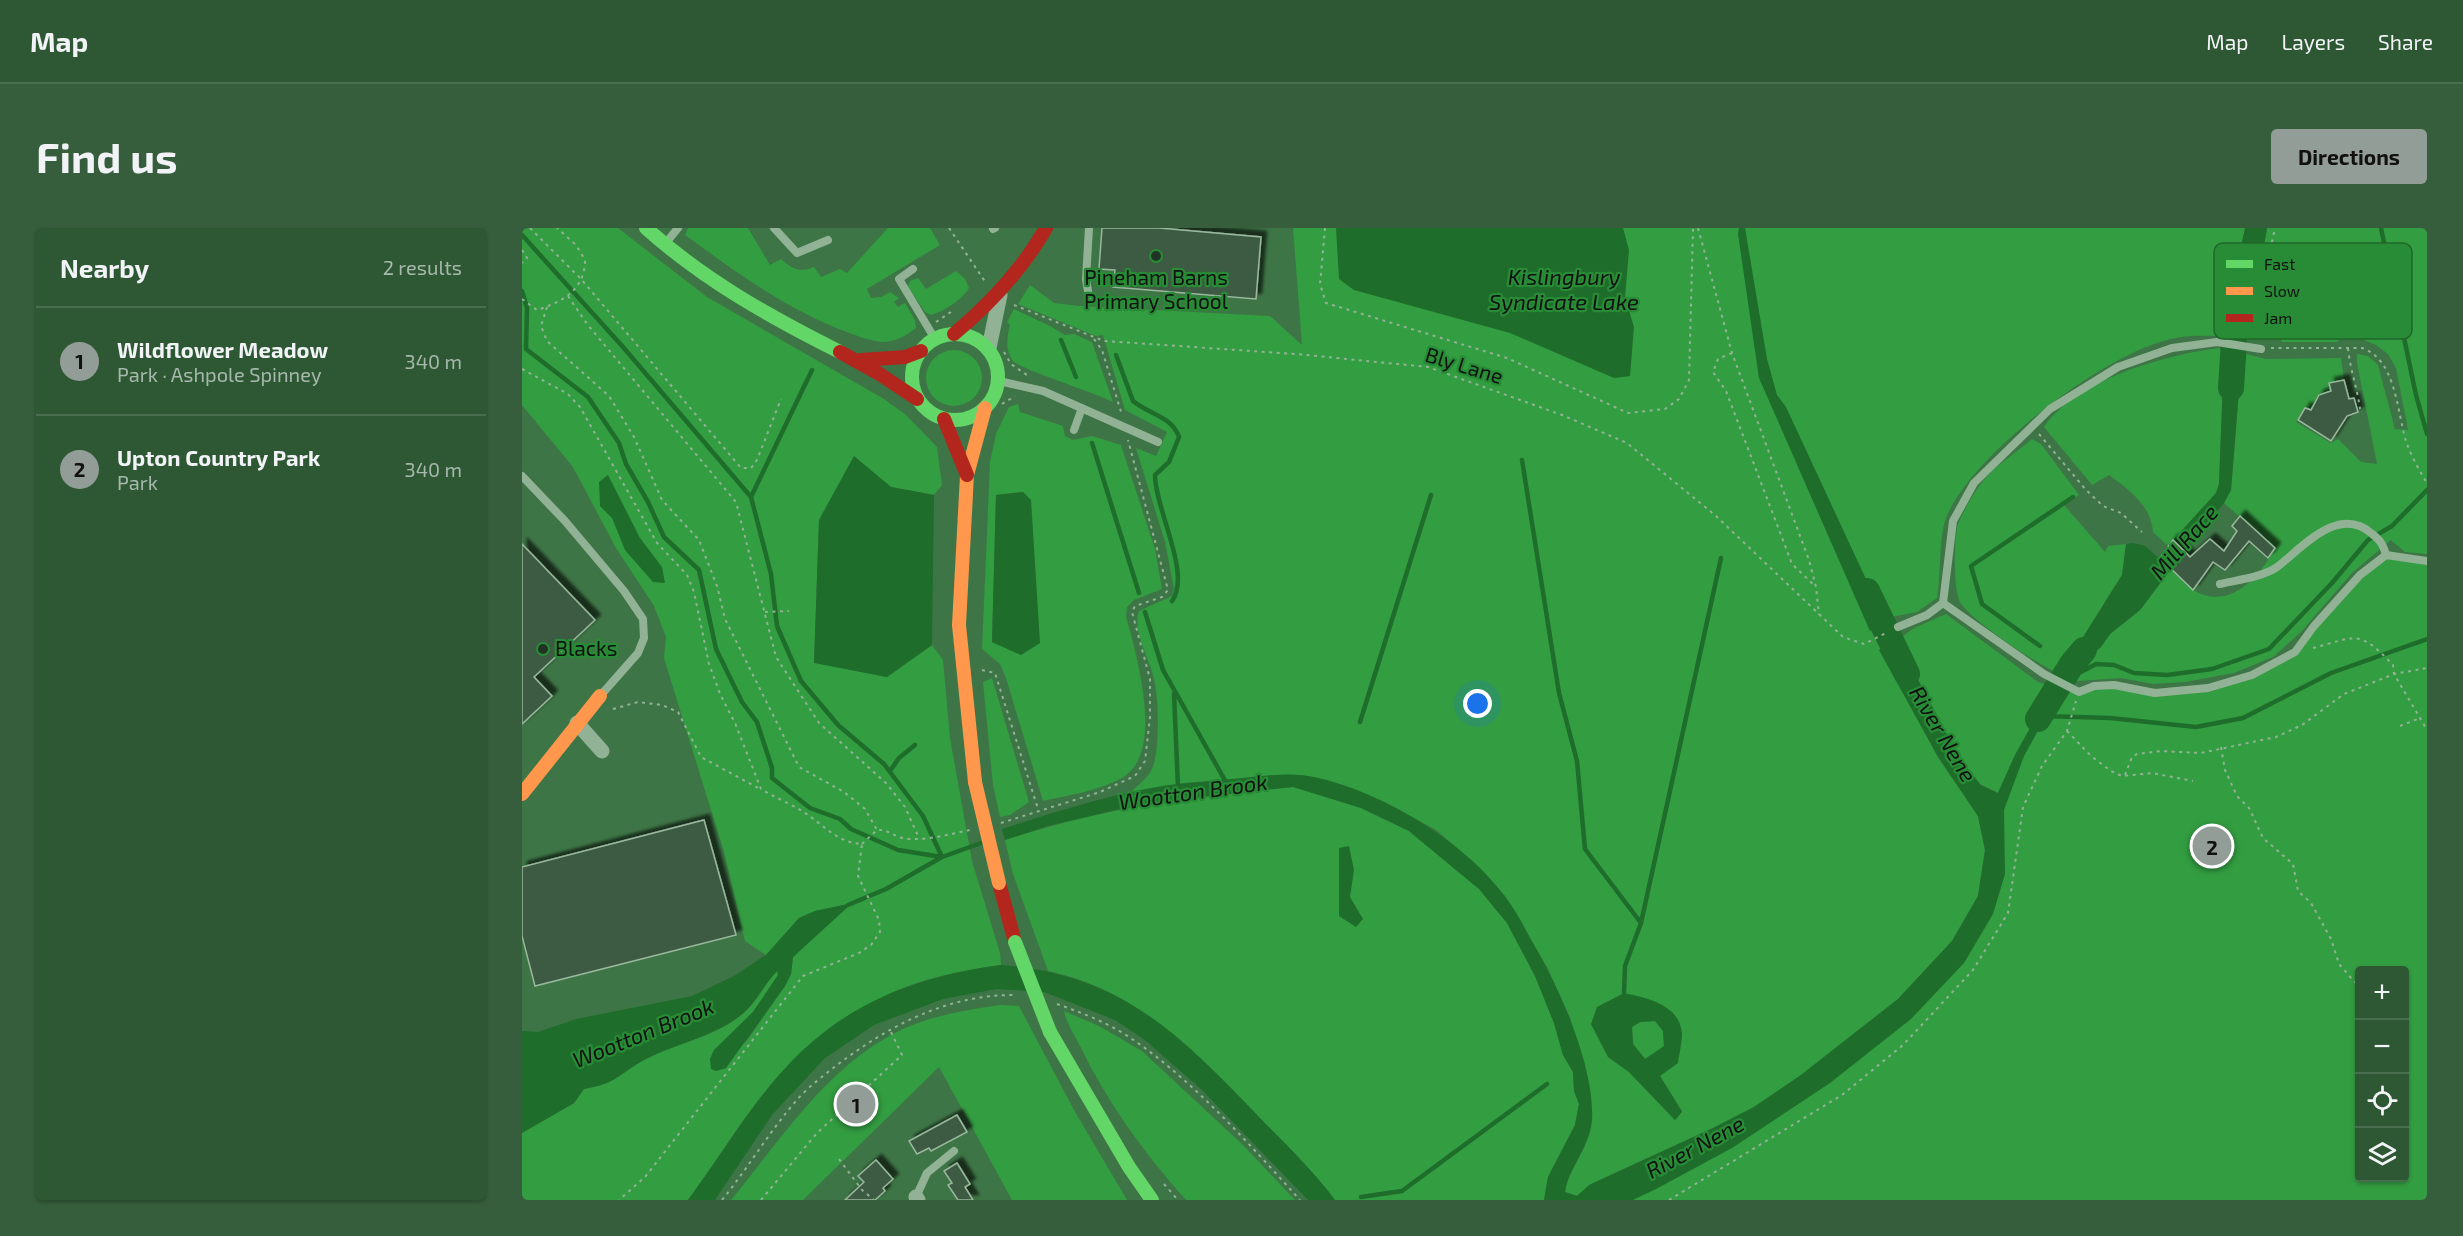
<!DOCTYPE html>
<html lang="en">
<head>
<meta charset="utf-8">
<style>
  body { margin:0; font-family:"Exo 2",sans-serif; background:#365e3c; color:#f1f3f6 }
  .controls { position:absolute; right:18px; bottom:18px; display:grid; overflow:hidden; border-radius:6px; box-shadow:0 2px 4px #0004 }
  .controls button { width:54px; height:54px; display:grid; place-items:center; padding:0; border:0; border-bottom:2px solid #496e4f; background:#2e5834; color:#f1f3f6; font:30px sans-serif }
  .you { position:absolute; left:956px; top:476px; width:21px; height:21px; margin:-15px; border:4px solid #fff; border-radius:50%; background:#1a73e8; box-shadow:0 0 0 9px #1a73e833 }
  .badge { display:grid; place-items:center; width:39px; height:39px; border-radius:50%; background:#939d98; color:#111; font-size:20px; font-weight:700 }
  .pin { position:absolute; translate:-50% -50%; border:3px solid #fff; box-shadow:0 2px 6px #0006 }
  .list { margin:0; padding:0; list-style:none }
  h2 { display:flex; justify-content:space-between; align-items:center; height:78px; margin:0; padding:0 24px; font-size:26px }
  h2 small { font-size:20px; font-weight:400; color:#a7b8ac }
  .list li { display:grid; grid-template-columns:39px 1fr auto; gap:18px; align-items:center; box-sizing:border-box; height:108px; padding:0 24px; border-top:2px solid #496e4f }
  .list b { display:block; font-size:22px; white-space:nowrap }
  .list p { margin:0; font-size:20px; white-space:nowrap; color:#a7b8ac }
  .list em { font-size:20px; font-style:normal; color:#a7b8ac }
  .icon { flex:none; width:33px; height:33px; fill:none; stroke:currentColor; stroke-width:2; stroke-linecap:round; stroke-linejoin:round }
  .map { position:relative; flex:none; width:1905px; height:972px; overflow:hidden; border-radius:6px }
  header { display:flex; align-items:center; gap:36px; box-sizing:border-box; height:84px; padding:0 30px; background:#2e5834; border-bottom:2px solid #496e4f }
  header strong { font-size:28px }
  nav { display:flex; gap:33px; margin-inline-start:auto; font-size:21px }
  .intro { display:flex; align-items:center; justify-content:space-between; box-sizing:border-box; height:144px; padding:0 36px }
  h1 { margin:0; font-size:42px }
  .button { padding:15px 27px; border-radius:6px; background:#939d98; color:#111; font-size:21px; font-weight:700 }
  main { display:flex; gap:36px; padding:0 36px }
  aside { flex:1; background:#2e5834; border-radius:6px; box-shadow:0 2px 4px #0004 }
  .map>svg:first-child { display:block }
  .green { fill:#339d41; fill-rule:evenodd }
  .water { fill:#1e6d2b; fill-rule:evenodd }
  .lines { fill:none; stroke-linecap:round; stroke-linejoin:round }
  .stream { stroke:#1e6d2b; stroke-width:4.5 }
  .river { stroke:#1e6d2b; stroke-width:26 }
  .building { fill:#3e5a42; stroke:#99b89d; stroke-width:1.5; filter:url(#shadow) }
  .path { stroke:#92b296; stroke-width:2; stroke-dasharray:3 4.5; stroke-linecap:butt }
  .lane { stroke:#92b296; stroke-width:8 }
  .street { stroke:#92b296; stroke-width:15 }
  .fast { stroke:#63d668; stroke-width:14 }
  .slow { stroke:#ff974d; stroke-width:14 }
  .jam { stroke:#b3261e; stroke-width:14 }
  .fast-bridge { stroke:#63d668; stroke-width:14 }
  .slow-bridge { stroke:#ff974d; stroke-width:14 }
  .poi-dot { fill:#213424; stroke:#278c35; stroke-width:2 }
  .labels { text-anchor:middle; stroke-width:4.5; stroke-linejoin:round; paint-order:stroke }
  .poi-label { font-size:21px; fill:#111; stroke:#278c35 }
  .street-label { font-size:21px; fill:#111; stroke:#278c35 }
  .water-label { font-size:22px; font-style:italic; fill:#111; stroke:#278c35 }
  .key { fill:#278c35; stroke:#20672a; stroke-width:1.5 }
  .key-label { font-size:16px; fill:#111 }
</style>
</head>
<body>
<header>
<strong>Map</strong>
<nav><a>Map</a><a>Layers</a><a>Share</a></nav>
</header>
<div class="intro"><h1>Find us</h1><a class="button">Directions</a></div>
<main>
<aside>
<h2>Nearby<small>2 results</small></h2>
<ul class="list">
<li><span class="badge">1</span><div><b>Wildflower Meadow</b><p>Park · Ashpole Spinney</p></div><em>340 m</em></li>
<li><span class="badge">2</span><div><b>Upton Country Park</b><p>Park</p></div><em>340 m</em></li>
</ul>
</aside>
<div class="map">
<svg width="1905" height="972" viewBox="0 0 1905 972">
  <defs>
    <filter id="shadow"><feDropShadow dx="5.5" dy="-5.5" stdDeviation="1.5" flood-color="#0009"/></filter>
  </defs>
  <rect width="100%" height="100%" fill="#3e7546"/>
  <path class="green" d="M0 0H96L185 69 362 171 383 186 415 219 420 257 412 267 369 259 332 229 297 292 292 434 365 449 410 417 421 432 428 510 450 633 478 725 479 737C400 748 354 763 292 816 281 825 268 835 258 846 223 884 197 931 166 972H0V905L52 875 62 861C97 855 97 845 124 831 156 814 196 809 224 783 236 771 244 755 255 743L256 747 231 784 192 823 188 831 224 814 263 758 269 746 271 729 329 676 293 683 277 690 244 727 223 713 202 624 142 430 144 409 132 378 94 320 51 239 0 177Z
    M166 0H226L248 37 259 31C270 41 278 45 292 39L299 49 318 41 325 45 366 0H408L418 17 345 61 349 70 359 69 368 64 377 70 372 74 376 79 383 75 393 92 394 100C384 108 373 114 360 114 349 113 335 108 325 104 265 82 214 44 163 7Z
    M771 0H1723L1703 96 1694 108C1674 107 1654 108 1635 115 1572 135 1445 230 1423 293 1417 312 1419 347 1415 370L1395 384 1369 389 1349 403 1416 529 1456 588 1463 622 1456 668 1430 713 1376 771 1279 847 1232 879 1191 900 1067 957 1055 968 1043 964 1045 953 1063 918 1049 792 1026 741 984 669 957 639 914 602 870 578 792 549 762 547 662 555 608 565C615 558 626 550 630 541 638 523 637 470 632 451 628 431 610 404 617 383L650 368 652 361 643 314 614 220 634 228 645 204 603 182 581 107 574 108 496 76 508 57 532 75 557 78 748 88 780 117ZM1102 765 1160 804 1138 848 1160 883 1153 892 1107 844 1086 829Z
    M1745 0H1905V326L1883 324 1869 312 1830 345 1779 404 1751 429 1712 445 1663 454 1631 456 1599 450 1556 453 1547 450 1560 434 1579 419 1588 406 1618 382 1649 341C1656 347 1663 356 1670 361 1706 385 1738 349 1753 320L1702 275 1709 262 1720 125 1744 131 1819 130 1822 152 1807 155 1809 163 1789 182 1783 180 1774 194 1809 215 1816 211 1839 234 1855 236 1835 135V126L1846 128 1856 137 1873 201 1886 202 1874 140 1866 126 1854 117 1825 105 1815 114H1760L1743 89 1730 88Z
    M434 43 443 51 447 60C440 72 422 83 409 87L403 84 386 59 388 53 396 50 404 61Z
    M492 81 528 98 543 107 552 106 570 114 591 174C574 165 498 141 491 133 483 122 485 109 488 97L485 94Z
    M1697 120 1702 126 1697 256 1694 265 1647 319 1631 304C1629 277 1607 262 1587 247L1570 257 1522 199C1554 152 1642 127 1697 120Z
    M404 150a28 28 0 1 1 56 0a28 28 0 1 1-56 0Z
    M496 176 498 184 541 198 543 208 551 212 570 208 599 217 633 321 640 361 612 372 605 379 604 388C614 427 644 524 600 550 576 563 547 567 521 573L484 450 478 436 460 421 468 234 474 206 487 179ZM501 264 499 427 470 414 474 267Z
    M1510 211 1519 216 1557 267 1542 277 1583 324 1586 318 1604 316 1600 347 1538 446C1516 437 1449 393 1438 374 1431 362 1432 309 1436 296 1442 282 1451 265 1461 253 1474 237 1495 224 1510 211Z
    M1864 327 1905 333V972H1068L1199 910 1389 774 1473 653 1477 582 1496 526 1538 454 1557 464 1572 458 1633 465 1686 460 1730 447 1773 424 1792 398ZM1838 742H1882V950H1838Z
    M1424 386 1516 454 1531 459 1493 527 1476 565 1459 557 1439 533 1375 412 1392 400Z
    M470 450 507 574 488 587 478 589 471 557 461 454Z
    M772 559 839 580 887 603 957 661 985 695 1013 748 1032 795 1041 827 1051 844 1052 863 1057 876 1053 897 1026 949 1022 972H813C791 943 764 917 739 891 678 827 616 762 526 743L491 646 483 612C577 581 673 566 772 559Z
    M478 777 497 778 552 882 605 972H490L417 839 281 972H209C262 908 312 827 393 796 420 786 450 781 478 777Z
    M542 783 577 798 620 823 721 917 773 972H664C621 924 585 874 557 816 552 806 544 794 542 783Z
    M1133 793 1141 803 1142 819 1123 831 1111 816 1110 799 1118 794Z"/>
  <path class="water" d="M814 0H1101L1107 22 1103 69 1112 99 1108 148 1092 150 988 105 832 62 817 51Z
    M1217 0H1223L1245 131 1255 167 1264 179 1350 364 1359 381 1369 389 1348 403 1237 150 1216 6Z
    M1723 0H1745L1730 88 1723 89 1724 110 1704 104 1703 96Z
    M1720 125 1709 262 1702 275 1661 322 1651 312 1694 265 1697 256 1702 126Z
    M332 228 369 259 412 267 410 417 365 449 292 435 297 292Z
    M86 247 118 310 140 339 143 355 131 354 103 322 90 290 78 278 77 254Z
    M501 264 509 272 518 415 499 427 470 414 474 267Z
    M1611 315 1623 318 1649 341 1618 382 1588 406 1579 419 1560 434 1547 450 1538 446 1600 347 1604 316Z
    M1375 412 1439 533 1459 557 1476 565 1493 527 1531 459 1538 463 1502 528 1482 582 1483 646 1471 686 1442 735 1389 791 1308 855 1210 920 1134 961 1111 972H1022L1026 949 1053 897 1057 876 1052 863 1051 844 1041 827 1032 795 1013 748 985 695 957 661 887 603 839 580 771 559 620 576 526 598 483 612 480 601C527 586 576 570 624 561 653 555 681 554 710 551 736 549 766 543 792 549 859 563 944 614 984 670 995 684 1003 701 1012 717 1038 761 1073 840 1070 892 1068 919 1047 938 1043 964L1055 968 1067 957 1191 900 1232 879 1279 847 1376 771 1430 713 1456 668 1463 622 1456 588 1416 529 1357 422Z
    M827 618 832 642 828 669 841 691 834 699 817 688V620Z
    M330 675 271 729 269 746 263 758 204 840 194 843 189 841 188 831 192 822 231 784 256 747 255 743C242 756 234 775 220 786 192 809 155 815 124 831 97 845 97 855 62 861L52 875 0 905V803L16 804 54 791 170 768 212 748 244 727 277 690 293 683Z
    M479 737C599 746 656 805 735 887 762 915 790 941 813 972H786L680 862 623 812 593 792 522 764 475 761 421 771 352 797 303 830 250 887 193 972H166C197 930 224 885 258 846 318 777 391 749 479 737Z
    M1102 765C1124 770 1158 776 1160 806 1160 815 1157 826 1156 835L1138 848 1160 884 1153 892 1107 844 1086 829 1069 796 1075 779ZM1133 793 1141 803 1142 818 1123 831 1111 816 1110 799 1118 794Z"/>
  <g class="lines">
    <path class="stream" d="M1859 0 1894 167 1905 206
      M0 7 101 119 229 269
      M0 63 5 80 4 121 66 169 97 215 104 236 126 274 142 309 177 342 194 421 220 474 235 494 250 540V550L288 580 318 591 329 601 376 622 420 629
      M539 112 554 149
      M594 127 611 173C626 186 650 188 657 209L647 234 633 247C633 281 670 346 650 373
      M290 142 229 269 249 346 255 398 279 453 316 497 362 536 401 588 420 629
      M570 215 617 365
      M1000 232 1037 465 1055 533 1063 621 1119 695
      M623 384 641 442 705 556
      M1518 418 1460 376 1449 338 1551 269
      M1548 440 1559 444 1574 436 1592 437 1612 445 1645 447 1690 441 1747 421 1810 355 1846 312 1870 298 1905 262
      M652 466 656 559
      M1521 488 1588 490 1674 499 1721 490 1809 445 1905 411
      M838 494 909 267
      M368 543 377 530 393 517
      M326 677 364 661 420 629 462 614
      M1102 765 1103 738 1119 695 1199 330
      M839 969 880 963 1025 856"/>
    <path class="river" d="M1709 160 1713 98 1718 74
      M1345 363 1385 446
      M1516 491 1550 436 1562 422"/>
  </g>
  <path class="building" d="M580 0H637L739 9 734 71 591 59 593 42 577 41Z
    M1822 152 1827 171 1832 170 1836 184 1825 188 1809 213 1776 192 1783 180 1789 182 1797 167 1809 163 1807 155Z
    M1718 288 1753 320 1746 330 1727 313 1703 342 1691 334 1671 362 1638 330 1651 312 1668 329 1688 311 1702 323 1715 303 1710 298Z
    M0 316 73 392 12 449 30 468 0 496Z
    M182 592 214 707 13 758 0 708V639Z
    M435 887 445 904 409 923 407 920 395 926 387 913Z
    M354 932 371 951 361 960 363 963 353 972H323L342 954 336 948Z
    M435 935 448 956 443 959 451 972H436L426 957 430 955 422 943Z"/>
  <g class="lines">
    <path class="path" d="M8 0 59 51 219 240H229L235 232 259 171
      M427 0 464 55
      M803 0 798 56 804 75 985 130 1106 185 1143 181 1157 171 1167 152 1171 0
      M1176 0 1210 125 1287 332 1294 359 1297 387
      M0 22 5 30 0 35
      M46 68 65 96 214 274 254 429 297 495 364 555 383 579 397 610
      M0 71 15 82C40 74 63 62 63 32L54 17 35 0
      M492 77 582 113 774 126 906 139 1040 187 1105 215 1194 288 1321 409 1342 416 1366 404
      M25 79 19 98 25 113 87 168 112 209 140 272 177 312 195 358 203 391 277 539 322 564 343 581 355 602
      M414 94 429 84
      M572 111 580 122 600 187
      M1739 111 1744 42 1753 0
      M1749 120H1840C1874 131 1875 184 1884 213 1889 228 1897 242 1905 255
      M1826 120C1828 141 1835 159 1838 181
      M482 124 489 136 505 147 504 149
      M1210 125 1196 131 1191 144 1204 163 1270 336 1293 358
      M0 141 46 166 58 179 135 315 165 347 172 364 187 436 198 466 213 495 239 561C252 569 267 575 280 583 301 596 315 615 340 616L336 648 357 692 358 704 349 717 337 725 281 748 123 949 97 972
      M480 176 493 168
      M1517 206 1564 262 1581 278 1599 285 1620 304
      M243 384 267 383
      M1791 420C1834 409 1836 400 1871 437L1872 446 1905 502
      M460 442 473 445 516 581
      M91 481 116 474 140 477 156 484 179 529 238 561
      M1878 498 1898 490
      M1545 503 1569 528 1589 543 1600 548 1630 545 1671 553
      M1699 519 1703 542 1715 568 1727 580 1741 610 1771 636 1776 663 1789 675 1809 711 1817 736 1838 760
      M1603 547 1610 529 1615 526 1639 523 1679 525 1754 509 1780 497 1822 466 1872 446 1905 440
      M479 595 578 564 613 548 623 533 628 489V451L610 384 613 378 640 369 646 362 606 212
      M340 616 355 602C366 601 371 608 381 610 401 614 428 606 448 602
      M535 776C560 785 587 795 610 811 672 853 728 917 778 972
      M317 931 340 962 352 972
      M642 956 656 972
      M200 972C226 940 247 904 274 873 286 859 301 848 315 837 368 797 427 766 494 767
      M239 972 295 905 380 827 368 802
      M1147 972 1320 867 1381 817 1451 742 1486 685 1501 579 1520 538 1545 503 1554 473"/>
    <path class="lane" d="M252 0 275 25 306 12
      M471 1 473 0
      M143 16 156 0
      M391 41 377 51 413 111
      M567 69 564 51 567 0
      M477 153 521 163 636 214
      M552 202 560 180
      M0 248 43 293 102 363 121 391 122 410 116 425 79 467
      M1698 356C1715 352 1741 349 1755 339 1781 319 1816 277 1849 305 1858 312 1861 316 1864 327
      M1421 375 1431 293 1452 255 1528 181 1596 139 1650 120 1695 114 1739 121
      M1376 399 1405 387 1421 375 1522 446 1557 464 1572 458 1592 457 1633 465 1686 460 1730 447 1773 424 1792 398 1838 347 1864 327 1905 333
      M394 969 405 945 432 923"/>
    <path class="street" d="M467 120 478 67
      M55 495 80 523
      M394 969 396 972"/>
    <path class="fast" d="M124 0C182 52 248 89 318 124
      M390 149a43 43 0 1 1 86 0a43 43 0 1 1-86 0Z
      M528 804 607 939 630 972"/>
    <path class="slow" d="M453 554 437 397 445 247 463 180
      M0 566 78 468"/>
    <path class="jam" d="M432 106C469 75 500 42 524 0
      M318 124 356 145 395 171
      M339 132 383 129 399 123
      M422 191 445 247
      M477 655 493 714"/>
    <path class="fast-bridge" d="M493 714 528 804"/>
    <path class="slow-bridge" d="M453 554 477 655"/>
  </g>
  <g class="poi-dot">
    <circle cx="634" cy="28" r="6"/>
    <circle cx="21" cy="421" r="6"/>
  </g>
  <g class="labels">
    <g class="poi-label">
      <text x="634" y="57">Pineham Barns<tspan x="634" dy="24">Primary School</tspan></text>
      <text x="33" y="428" text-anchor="start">Blacks</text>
    </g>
    <g class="street-label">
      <text transform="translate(942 138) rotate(17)" y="7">Bly Lane</text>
    </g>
    <g class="water-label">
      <text x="1042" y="57">Kislingbury<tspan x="1042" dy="25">Syndicate Lake</tspan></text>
      <text transform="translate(1662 314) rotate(-49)" y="8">Mill Race</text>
      <text transform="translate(1421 506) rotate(59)" y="8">River Nene</text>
      <text transform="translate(671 564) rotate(-8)" y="8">Wootton Brook</text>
      <text transform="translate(121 805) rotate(-22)" y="8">Wootton Brook</text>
      <text transform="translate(1173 919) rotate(-28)" y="8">River Nene</text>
    </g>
  </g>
  <rect x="1692" y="15" width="198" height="96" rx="9" class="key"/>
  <rect x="1704" y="32" width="27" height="8" fill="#63d668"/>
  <rect x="1704" y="59" width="27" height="8" fill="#ff974d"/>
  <rect x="1704" y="86" width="27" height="8" fill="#b3261e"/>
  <g class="key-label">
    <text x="1742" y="42">Fast</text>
    <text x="1742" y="69">Slow</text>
    <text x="1742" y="96">Jam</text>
  </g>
</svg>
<div class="controls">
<button>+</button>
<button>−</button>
<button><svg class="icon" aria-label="locate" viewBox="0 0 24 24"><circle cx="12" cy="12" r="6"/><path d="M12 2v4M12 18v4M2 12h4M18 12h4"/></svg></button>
<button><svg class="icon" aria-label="layers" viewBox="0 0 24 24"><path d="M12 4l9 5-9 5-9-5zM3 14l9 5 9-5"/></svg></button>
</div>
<div class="you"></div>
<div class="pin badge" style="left:334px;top:876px">1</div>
<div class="pin badge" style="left:1690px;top:618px">2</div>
</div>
</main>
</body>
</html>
